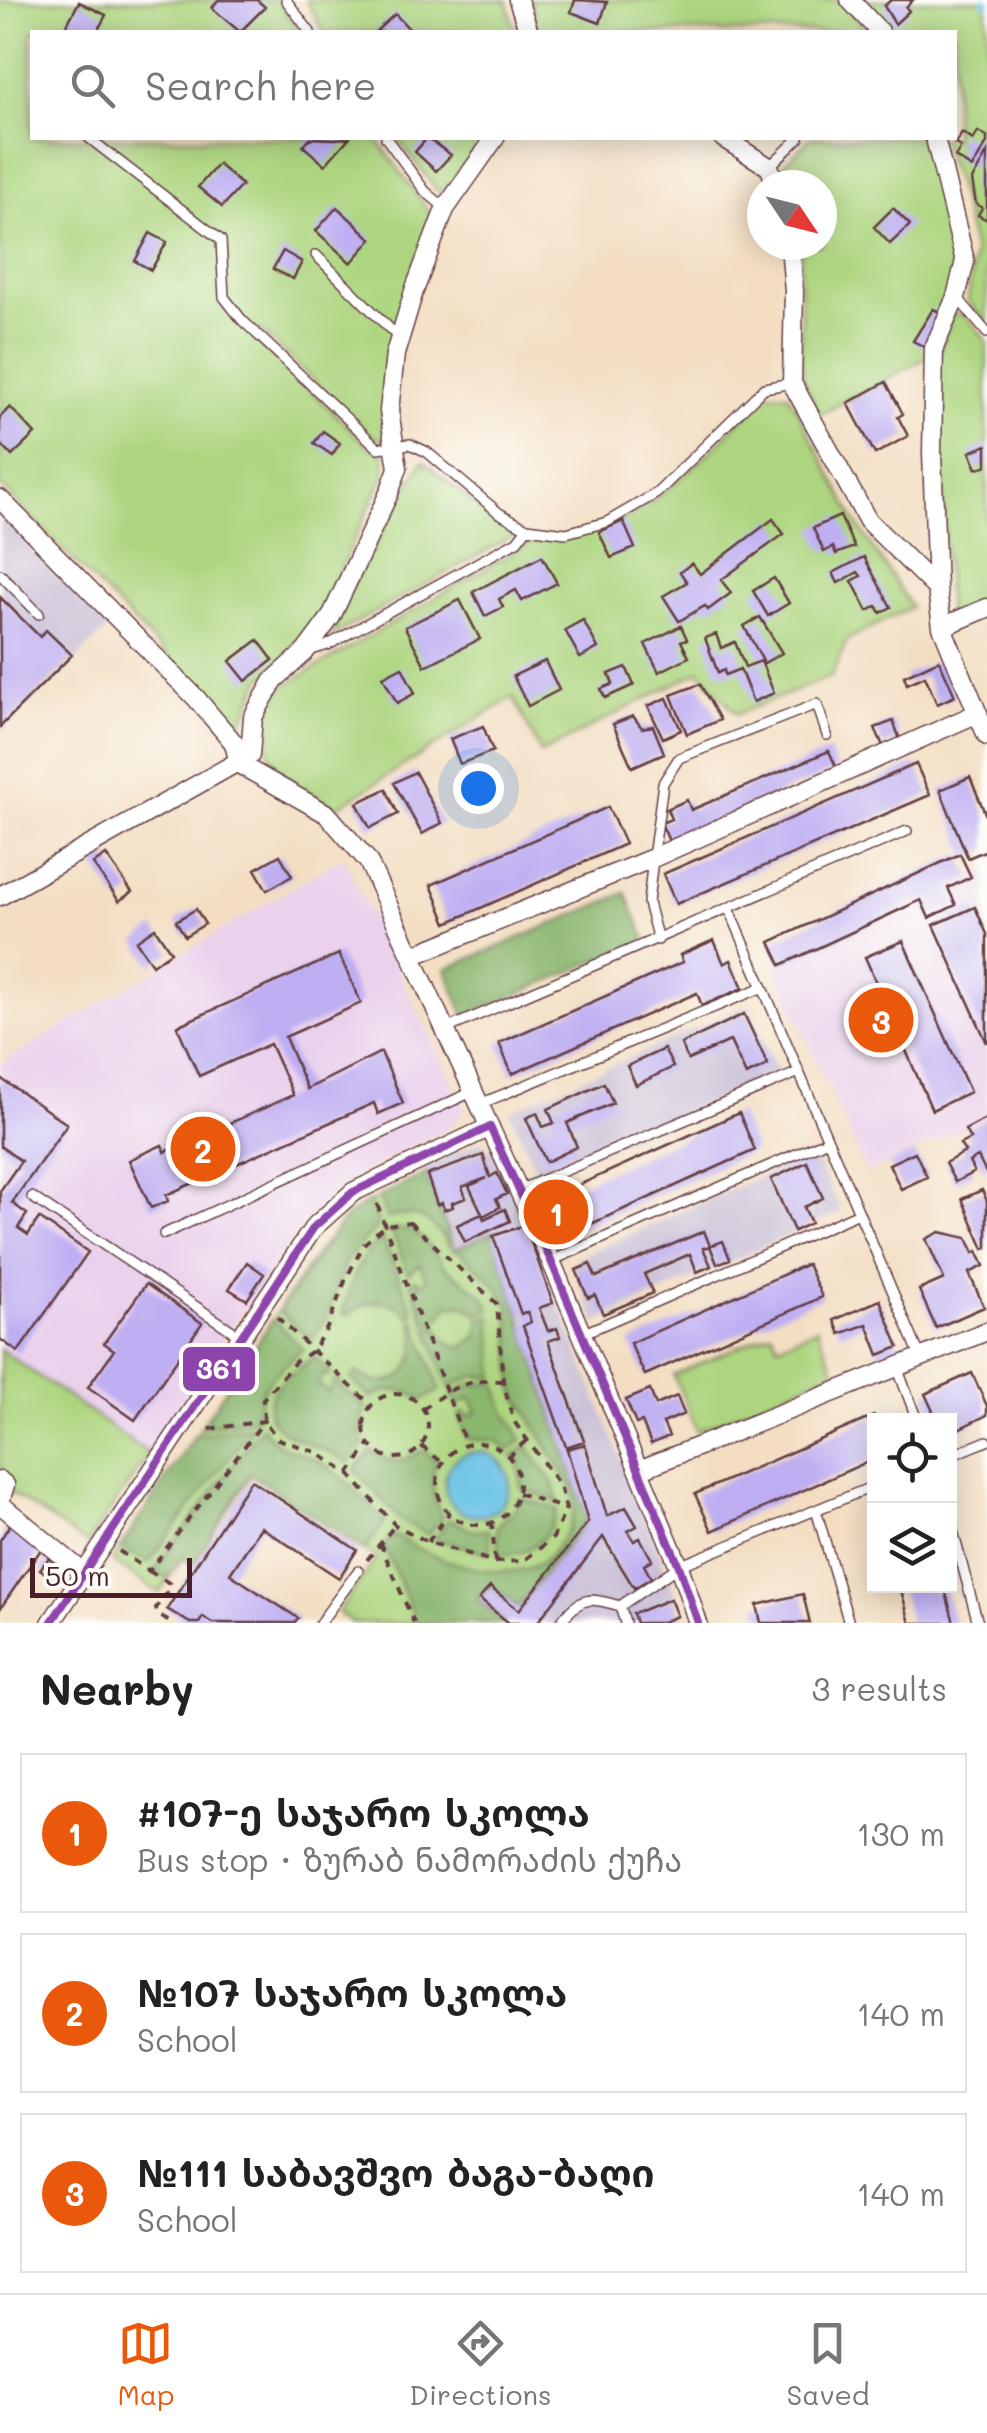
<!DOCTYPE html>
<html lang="en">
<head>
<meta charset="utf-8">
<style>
  body { margin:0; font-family:Mali,"Noto Sans Georgian",sans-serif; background:#f6f6f6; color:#222 }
  .controls { position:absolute; right:30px; bottom:30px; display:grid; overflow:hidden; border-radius:0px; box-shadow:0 5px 25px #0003 }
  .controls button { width:90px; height:90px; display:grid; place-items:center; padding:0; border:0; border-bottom:2px solid #e0e0e0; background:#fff; color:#222; font:50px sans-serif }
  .compass { position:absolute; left:747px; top:170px; width:90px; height:90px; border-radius:50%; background:#fff; box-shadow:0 5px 25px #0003; rotate:125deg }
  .scale { position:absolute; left:30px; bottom:25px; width:162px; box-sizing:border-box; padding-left:10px; border:5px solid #4a1f2b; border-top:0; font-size:28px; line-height:35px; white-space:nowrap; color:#4a1f2b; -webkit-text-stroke:8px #fdfcf7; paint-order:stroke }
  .you { position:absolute; left:478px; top:788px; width:35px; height:35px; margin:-25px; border:8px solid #fff; border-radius:50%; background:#1a73e8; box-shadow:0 0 0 15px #1a73e833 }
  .badge { display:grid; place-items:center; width:65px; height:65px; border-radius:50%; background:#ea580c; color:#fff; font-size:32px; font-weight:700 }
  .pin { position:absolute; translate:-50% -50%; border:5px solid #fff; box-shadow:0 2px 10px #0006 }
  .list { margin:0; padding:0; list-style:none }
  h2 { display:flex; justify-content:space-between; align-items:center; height:130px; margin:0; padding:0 40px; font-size:42px }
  h2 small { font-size:32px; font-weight:400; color:#767676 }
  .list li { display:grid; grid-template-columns:65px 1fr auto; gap:30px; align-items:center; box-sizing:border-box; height:160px; margin:0 20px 20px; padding:0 20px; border:2px solid #e0e0e0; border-radius:0px }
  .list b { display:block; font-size:38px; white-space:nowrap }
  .list p { margin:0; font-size:32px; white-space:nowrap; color:#767676 }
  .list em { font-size:32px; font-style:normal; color:#767676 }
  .icon { flex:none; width:55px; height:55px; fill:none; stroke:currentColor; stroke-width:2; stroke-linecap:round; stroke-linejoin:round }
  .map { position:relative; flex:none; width:987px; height:1623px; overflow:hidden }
  .search { position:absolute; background:#fff; box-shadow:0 5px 25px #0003; left:30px; right:30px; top:30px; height:110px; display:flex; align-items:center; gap:25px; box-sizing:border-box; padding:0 35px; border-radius:0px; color:#767676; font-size:38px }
  .sheet { height:670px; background:#fff }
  nav { display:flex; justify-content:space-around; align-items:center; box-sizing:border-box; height:140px; border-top:2px solid #e0e0e0; background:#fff; font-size:28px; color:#767676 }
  nav a { display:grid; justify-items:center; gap:5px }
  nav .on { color:#ea580c }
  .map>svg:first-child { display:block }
  .built { fill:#ead1ec }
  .industrial { fill:#cabfd6 }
  .green { fill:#add57f; stroke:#7c7a55; stroke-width:2.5 }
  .forest { fill:#8ab66e; stroke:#6a6a4c; stroke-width:2.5 }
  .water { fill:#69c2e6; stroke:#5a7088; stroke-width:2.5 }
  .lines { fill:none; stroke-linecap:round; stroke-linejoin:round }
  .stream { stroke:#69c2e6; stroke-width:6 }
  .building { fill:#beaef2 }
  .lane-casing { stroke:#633c42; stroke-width:12 }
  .street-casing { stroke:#633c42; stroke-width:21 }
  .path { stroke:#633c42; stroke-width:4; stroke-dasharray:8 8; stroke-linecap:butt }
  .lane { stroke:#fff; stroke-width:9 }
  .street { stroke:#fff; stroke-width:18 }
  .bus-1-casing { stroke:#fdfcf7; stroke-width:15 }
  .bus-1 { stroke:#8e44ad; stroke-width:8 }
  .line-badge { stroke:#fdfcf7; stroke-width:4 }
  .badge-label { font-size:28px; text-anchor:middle; font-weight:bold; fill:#fff }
</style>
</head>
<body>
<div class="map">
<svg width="987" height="1623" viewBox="0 0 987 1623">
  <rect width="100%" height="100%" fill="#fdfcf7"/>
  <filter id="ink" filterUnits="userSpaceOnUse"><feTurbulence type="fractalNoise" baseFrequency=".01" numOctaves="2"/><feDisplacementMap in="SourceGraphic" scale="20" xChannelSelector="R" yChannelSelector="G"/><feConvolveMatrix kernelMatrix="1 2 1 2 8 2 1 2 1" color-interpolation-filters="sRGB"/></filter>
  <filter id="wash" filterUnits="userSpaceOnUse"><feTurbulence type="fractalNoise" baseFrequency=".0048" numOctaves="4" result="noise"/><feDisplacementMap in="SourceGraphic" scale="40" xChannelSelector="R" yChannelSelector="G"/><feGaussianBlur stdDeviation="2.25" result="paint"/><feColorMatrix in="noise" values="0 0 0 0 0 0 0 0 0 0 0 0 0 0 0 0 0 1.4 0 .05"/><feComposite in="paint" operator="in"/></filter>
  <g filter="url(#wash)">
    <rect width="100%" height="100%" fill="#f3dec2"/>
    <path class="built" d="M343 857 465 1108 452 1126 361 1173 309 1215 209 1359 149 1454 0 1349V1064Z
      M987 871V1117L867 1173 775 968Z"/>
    <path class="industrial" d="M0 516 105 622 107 629 0 733Z
      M748 1005 777 1072 539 1177 510 1111Z
      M480 1142 498 1153 675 1593 683 1623H504L476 1600 489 1584 518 1607 491 1233 454 1251 423 1167Z
      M812 1153 841 1211 596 1323 572 1264 575 1259Z"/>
    <path class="green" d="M0 0H277L300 32H32V138H376L432 216 387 357 384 441 370 434 259 329 252 334 367 445 384 454 385 474 313 627 261 680 238 729 0 485Z
      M306 0H507L515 32H324Z
      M531 0H840L868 32H543L535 28Z
      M858 0H987V324L968 301 974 252 960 194 940 138H954V32H891Z
      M397 138H486L452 183 438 192Z
      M811 138H929C948 183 959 256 947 305 943 323 934 340 928 357L819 415 802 374 800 245H822V185H786L779 170Z
      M952 314 965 315 987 341V603L948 618 937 357Z
      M768 393 788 394 856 522 911 607 847 640 832 676 737 714 699 671 541 753 513 697 336 808C279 773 252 767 274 692L536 539C639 541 700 459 768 393Z
      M423 461 513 536 332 636 356 578Z
      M426 1174 454 1250 492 1232 587 1519 518 1607 490 1584 477 1600 504 1623H351L338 1612 377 1558 251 1474 193 1565 183 1557 159 1593 112 1561 317 1252C355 1206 374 1199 426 1174Z
      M817 1328 835 1371 697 1431 674 1375 772 1332 778 1345Z
      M0 1349 149 1454 87 1544 0 1485Z"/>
    <path class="forest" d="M626 893 646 940 465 1016 446 969Z
      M426 1174 454 1251C432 1222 424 1209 386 1218L379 1197Z
      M369 1201 379 1224 346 1260 326 1319 311 1340 279 1311 344 1219Z
      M397 1229 409 1230 422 1238 446 1268 485 1297 490 1310 478 1314 464 1305H449L437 1321 427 1324 411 1282 417 1279 419 1284 427 1280 420 1264 408 1274 392 1231Z
      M492 1232 587 1519 518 1607 490 1584 477 1599 504 1623H417L384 1546 394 1535C430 1559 509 1589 548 1558 554 1553 558 1544 562 1539 574 1524 577 1505 572 1488L514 1390 509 1305 495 1284 457 1249Z
      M383 1239 414 1314 410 1317C395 1297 366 1298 349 1315L343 1313C351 1287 357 1253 383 1239Z
      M491 1316 495 1378 474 1376 449 1387 428 1329 438 1326C442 1339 449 1347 463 1347L477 1337 480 1319Z
      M273 1319 303 1349C277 1374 259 1378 257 1419L201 1427Z
      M415 1320 440 1390 422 1400C405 1388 389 1386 370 1398L351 1379 356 1373C363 1376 372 1382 379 1382 413 1385 421 1345 412 1322Z
      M314 1357 331 1373 327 1377 324 1374 317 1384 328 1392 337 1378 342 1384 340 1387 366 1407C360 1420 357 1431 364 1444L348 1463C328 1444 252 1438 272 1395 279 1379 301 1368 314 1357Z
      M496 1383 504 1409 522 1440 508 1451 497 1441 468 1439 459 1414 465 1412 468 1417 477 1412 470 1397 457 1406 452 1394 468 1385Z
      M253 1426 148 1563 121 1547 195 1435Z
      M262 1426C275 1449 293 1449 314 1459 342 1473 365 1499 385 1522L364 1550 250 1474 193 1565 183 1557 168 1579 155 1569Z
      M527 1446 554 1485 558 1502 522 1489 519 1464 513 1456Z
      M423 1450 436 1461C431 1483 431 1496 442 1516L429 1535 401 1520 355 1470 371 1451C391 1465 403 1463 423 1450Z
      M520 1498 557 1509C551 1538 529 1556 499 1555L497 1526 516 1509Z
      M449 1519 474 1531 489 1530 490 1553 435 1539Z"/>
    <path class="water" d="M445 1484a32 32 0 1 1 64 0a32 32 0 1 1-64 0Z"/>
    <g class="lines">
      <path class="stream" d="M985 0 987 4"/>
    </g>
    <g id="blocks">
      <path class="building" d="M218 0H257L265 7 240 32 212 8Z
        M575 0 607 2 600 23 571 12Z
        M891 0H913L906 7 909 11 895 24 884 6Z
        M79 2 106 15 97 32H63Z
        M395 14 412 32H375Z
        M978 132 987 137V143L972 168 955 157 961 147 955 144 962 133 973 140Z
        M310 138 334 139 349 138 325 165 303 146Z
        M427 138 451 155 436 171 415 152Z
        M987 153V220L978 215 982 208 976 204 972 180Z
        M218 164 242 185 222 207 198 187Z
        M337 207 372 239 351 263 316 231Z
        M893 208 910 225 890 244 874 227Z
        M150 233 167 242 151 270 135 261Z
        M283 251 302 262 293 279 273 269Z
        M933 309 940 312 925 347 913 341Z
        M886 382 903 414 898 417 908 436 875 454 848 403Z
        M10 407 35 434 12 456 0 443V417Z
        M323 431 340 443 332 455 314 443Z
        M987 445V465L977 469 970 452Z
        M840 516 854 547 836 554 833 547 824 552 813 528Z
        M773 519 784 534 721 580 731 593 708 610 705 606 679 621 663 596 687 582 680 572 692 563 700 574Z
        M623 521 635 548 611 558 599 532Z
        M542 556 557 583 522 601 516 590 499 599 503 607 485 616 473 592Z
        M864 557 891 607 881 613 877 606 868 611 852 581 861 576 858 572 838 583 833 573Z
        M774 578 789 603 768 616 753 591Z
        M0 597 40 637 46 630 72 655 0 727Z
        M460 600 480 639 425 666 405 627Z
        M760 617 782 653 764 663 744 626Z
        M583 620 598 648 580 658 565 630Z
        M681 626 687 639 681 641 689 657 659 672 645 644Z
        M716 634 721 648 735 642 745 667 761 661 774 693 753 702 740 669 725 675 724 670 718 673 705 638Z
        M258 640 273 660 246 681 230 661Z
        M939 660 955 696 937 704 925 676 907 684 904 676Z
        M545 661 559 690 528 706 513 676Z
        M402 667 415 693 397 703 383 677Z
        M626 667 634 685 605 698 601 689 613 684 609 674Z
        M700 684 720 720 687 734 671 695Z
        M667 698 681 730 663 738 648 706Z
        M633 716 642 728 653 726 664 753 632 767 613 724Z
        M893 721 900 739 883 746 875 728Z
        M483 726 493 751 460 764 450 739Z
        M829 751 837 769 669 841 661 823 671 819 667 809 687 800 691 810Z
        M916 764 930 795 676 904 663 874Z
        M415 772 442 823 422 834 394 783Z
        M970 777 987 818V850L968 858 940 790Z
        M386 789 398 814 370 828 357 803Z
        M608 807 625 844 447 923 431 885Z
        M960 854 971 877 948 888 956 905 929 918 921 900 781 965 770 942Z
        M106 855 132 892 119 901 93 864Z
        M280 855 292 876 267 890 255 869Z
        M975 907 987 934V1043L934 925Z
        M196 909 205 924 185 936 176 921Z
        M155 928 171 952 152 965 136 941Z
        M714 940 724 964 731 960 743 988 702 1006 697 993 512 1074 499 1043 683 962 680 955Z
        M903 941 970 1092 932 1110 865 957Z
        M339 954 361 1003 285 1037 307 1089 381 1052 403 1103 378 1114 374 1103 166 1195 168 1201 151 1208 129 1160 162 1145 165 1152 293 1095 270 1044 199 1076 177 1026Z
        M744 1014 768 1065 746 1075 730 1041 688 1060 681 1044Z
        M664 1049 673 1067 636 1085 627 1066Z
        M0 1078 67 1124 12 1203 27 1214 18 1228 28 1235 39 1218 88 1252 18 1352 0 1339V1191L21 1161 0 1146Z
        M604 1083 613 1103 567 1123 577 1147 546 1162 526 1118 537 1113 543 1127 554 1123 548 1109Z
        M739 1113 755 1150 580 1229 563 1192Z
        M987 1118V1175L978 1157 969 1162 974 1172 955 1182 945 1163 965 1152 960 1144 970 1139 965 1130Z
        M915 1152 927 1177 901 1189 889 1164Z
        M483 1155 490 1177 497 1173 507 1194 496 1199 500 1207 483 1216 479 1207 469 1186 487 1178 462 1187 466 1198 452 1203 453 1207 444 1210 442 1203 437 1205 427 1175Z
        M807 1162 823 1198 804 1207 811 1223 794 1231 771 1179Z
        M982 1190 987 1201V1248L984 1249 962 1199Z
        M505 1209 510 1221 465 1242 457 1225 482 1214 484 1219Z
        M525 1225 553 1303 539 1308 548 1331 557 1328 560 1337 548 1341 584 1441 566 1447 523 1326 531 1322 527 1312 521 1314 493 1236Z
        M704 1231 710 1246 723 1241 730 1259 717 1264 710 1246 703 1248 711 1266 697 1272 690 1254 644 1274 653 1293 603 1314 595 1295 588 1298 576 1270 590 1264 596 1277Z
        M940 1232 967 1238 974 1253 977 1251 984 1266 969 1273 984 1307 936 1328 919 1290 944 1279 926 1239Z
        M247 1262 264 1274 247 1300 229 1289Z
        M807 1264 822 1297 645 1375 630 1343Z
        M146 1284 202 1323 135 1420 88 1387 114 1350 104 1343Z
        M880 1300 899 1347 879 1355 867 1324 840 1334 834 1320Z
        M972 1373 987 1406V1415L950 1433V1420H937L925 1394Z
        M650 1390 656 1405 677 1396 684 1414 663 1423 669 1436 651 1444 642 1422 636 1424 626 1400Z
        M874 1416V1459L712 1531 695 1494Z
        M585 1444 607 1516 626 1507 637 1526 628 1531 634 1541 640 1538 652 1560 644 1565 651 1578 634 1588 603 1537 537 1623H509L479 1599 490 1587 519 1610 588 1522 567 1449Z
        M251 1480 357 1550 339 1578 261 1527 230 1574 298 1618 294 1623H212L203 1617 199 1623H190L167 1609Z
        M11 1523 44 1545 0 1609V1540Z
        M49 1558 65 1571 57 1582 40 1569Z
        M900 1586H944L954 1623H910Z
        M803 1594 810 1623H761L757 1605Z
        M670 1599 677 1616 660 1623H636L633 1614Z"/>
    </g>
  </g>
  <g filter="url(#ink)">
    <use href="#blocks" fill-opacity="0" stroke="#633c42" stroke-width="2.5"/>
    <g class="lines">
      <defs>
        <path id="lane" d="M286 0 310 32
          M89 138 221 240 224 297 242 320 378 448 410 444 427 452 499 513 527 528 566 533 607 522 657 493 764 388 792 383
          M386 138 425 191 445 208
          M769 167 799 138
          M316 255 400 339
          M957 297 987 333
          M0 574 39 614
          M308 651 328 645 517 541 527 528
          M729 908 921 1358
          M658 940 648 903 653 858 663 783 679 758 817 704 827 735
          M446 1029 907 831
          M480 1104 763 987
          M519 1190 799 1072
          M32 1197 240 1336
          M164 1234 474 1091
          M551 1261 828 1140
          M582 1334 859 1213
          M897 1367 917 1420
          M950 1456 987 1441
          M816 1510 849 1623
          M950 1520 978 1623
          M320 1623 358 1571
          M560 1623C580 1596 589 1597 620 1606
          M625 1623 620 1606 679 1566 874 1486"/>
        <path id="street" d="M518 0 529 32
          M850 0 880 32
          M723 138 769 167 777 185
          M935 138 965 261 956 297 934 348 932 453 937 589 942 627 987 736
          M790 245 794 291 792 383 868 521 937 589
          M0 499 196 698 234 743 239 764 327 814 368 861 551 1261 679 1566 698 1623
          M942 627 987 608
          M0 896 250 755 253 717 274 680 305 652 331 617 389 493 398 468 389 411 395 354 414 291 445 209 495 138
          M412 956 653 858 978 713
          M639 1470 987 1331
          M0 1481 5 1485 0 1501
          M0 1504 85 1574
          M51 1623 314 1227 353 1192 490 1127"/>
      </defs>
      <use href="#lane" class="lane-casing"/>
      <use href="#street" class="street-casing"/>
      <path class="path" d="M377 1204 466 1445
        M410 1222 497 1304 503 1381 513 1420 560 1486 566 1509 553 1538 523 1561 495 1562 428 1542 395 1525 349 1474 316 1452 278 1439 264 1421 263 1399 295 1362 312 1351 327 1328 345 1281 364 1244 385 1225Z
        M277 1317 372 1406
        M364 1426a32 32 0 1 1 64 0a32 32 0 1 1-64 0Z
        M423 1409C452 1387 466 1379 503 1381
        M437 1484a41 41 0 1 1 82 0a41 41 0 1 1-82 0Z
        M421 1446 443 1463
        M508 1457 529 1438
        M349 1474 369 1445
        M518 1493 566 1509
        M492 1522 495 1562
        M428 1542 449 1513
        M380 1543 414 1623
        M119 1551 149 1571 264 1421 203 1430
        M367 1560 395 1525
        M149 1571 169 1583V1590L156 1608 157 1614 171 1623"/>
      <use href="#lane" class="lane"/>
      <use href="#street" class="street"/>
      <defs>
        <path id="bus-1" d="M51 1623 314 1227 353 1192 490 1127 551 1261 679 1566 698 1623"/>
      </defs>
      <use href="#bus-1" class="bus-1-casing"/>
      <use href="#bus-1" class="bus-1"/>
    </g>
  </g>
  <rect class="line-badge" x="181" y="1345" width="76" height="48" rx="10" fill="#8e44ad"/>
  <g class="badge-label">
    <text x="219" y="1379">361</text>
  </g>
</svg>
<div class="controls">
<button><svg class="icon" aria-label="locate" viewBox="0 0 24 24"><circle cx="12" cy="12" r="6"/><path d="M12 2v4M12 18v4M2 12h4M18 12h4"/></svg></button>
<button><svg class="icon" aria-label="layers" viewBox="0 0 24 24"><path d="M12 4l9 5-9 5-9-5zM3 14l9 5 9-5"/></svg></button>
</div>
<svg class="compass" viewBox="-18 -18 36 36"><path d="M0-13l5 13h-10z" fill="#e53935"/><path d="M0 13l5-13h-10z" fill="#767676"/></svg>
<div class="scale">50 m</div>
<div class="you"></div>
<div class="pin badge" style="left:556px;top:1212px">1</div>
<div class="pin badge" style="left:203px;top:1149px">2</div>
<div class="pin badge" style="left:881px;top:1020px">3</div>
<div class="search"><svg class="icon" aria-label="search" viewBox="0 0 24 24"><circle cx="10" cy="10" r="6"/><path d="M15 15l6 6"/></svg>Search here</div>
</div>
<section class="sheet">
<h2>Nearby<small>3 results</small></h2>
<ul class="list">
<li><span class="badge">1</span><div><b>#107-ე საჯარო სკოლა</b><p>Bus stop · ზურაბ ნამორაძის ქუჩა</p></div><em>130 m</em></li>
<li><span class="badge">2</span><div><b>№107 საჯარო სკოლა</b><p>School</p></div><em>140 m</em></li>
<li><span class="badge">3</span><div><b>№111 საბავშვო ბაგა-ბაღი</b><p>School</p></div><em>140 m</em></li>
</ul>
</section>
<nav>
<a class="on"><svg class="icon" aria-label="map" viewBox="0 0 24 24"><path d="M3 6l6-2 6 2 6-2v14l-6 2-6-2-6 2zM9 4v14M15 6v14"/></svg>Map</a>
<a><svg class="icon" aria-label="directions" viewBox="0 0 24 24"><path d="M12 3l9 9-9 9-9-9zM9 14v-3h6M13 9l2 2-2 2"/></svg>Directions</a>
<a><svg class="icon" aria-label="saved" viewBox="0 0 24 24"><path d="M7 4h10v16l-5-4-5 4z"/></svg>Saved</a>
</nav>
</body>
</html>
